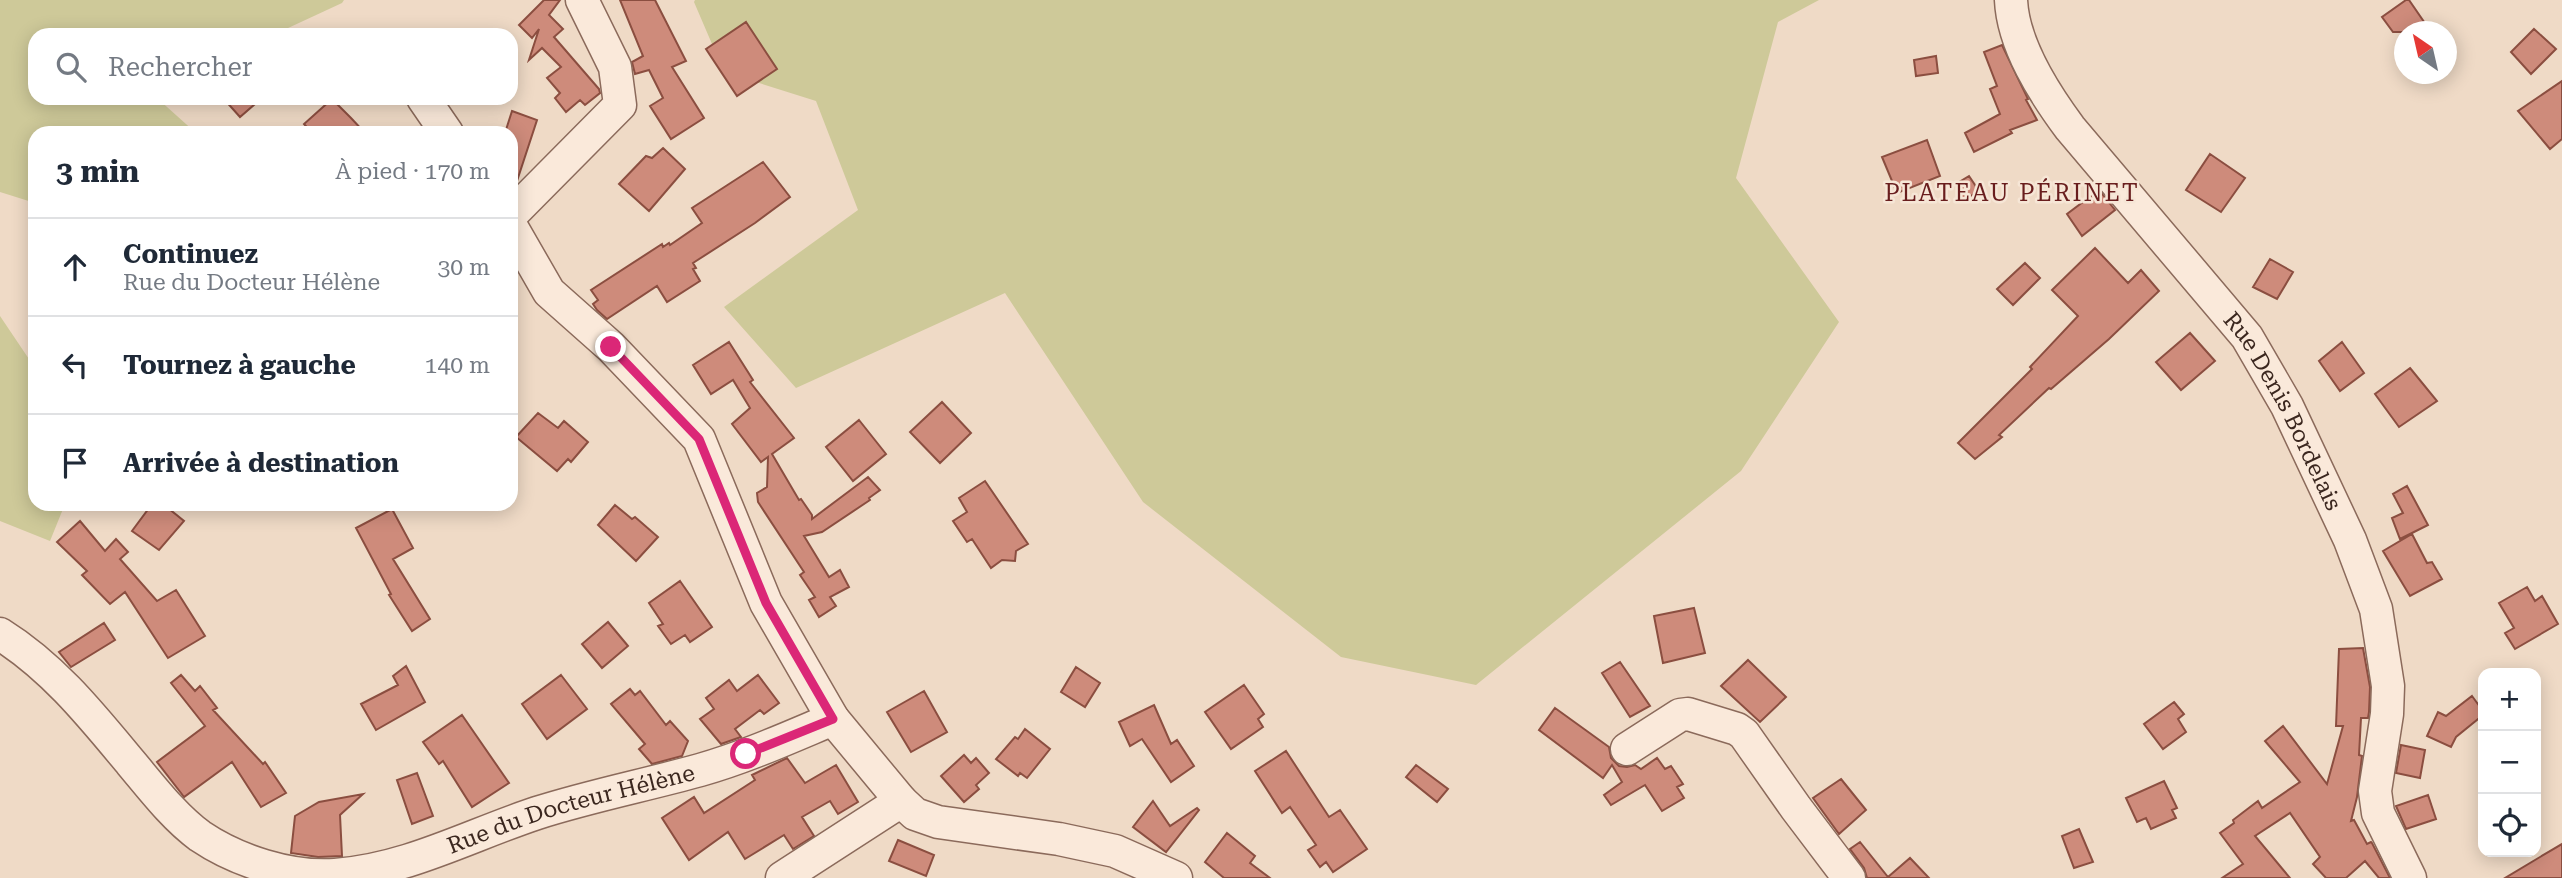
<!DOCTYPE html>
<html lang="fr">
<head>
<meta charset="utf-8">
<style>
  body { margin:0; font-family:"Roboto Serif",serif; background:#f6f6f7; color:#1f2937 }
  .controls { position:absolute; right:21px; bottom:21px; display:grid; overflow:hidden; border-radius:14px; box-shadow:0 4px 18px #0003 }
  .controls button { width:63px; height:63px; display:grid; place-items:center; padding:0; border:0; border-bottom:2px solid #e0e1e3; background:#fff; color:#1f2937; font:35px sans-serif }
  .compass { position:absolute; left:2394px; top:21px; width:63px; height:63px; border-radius:50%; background:#fff; box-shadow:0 4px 18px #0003; rotate:326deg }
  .stop { position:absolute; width:21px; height:21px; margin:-16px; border:5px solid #db2777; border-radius:50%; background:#fff }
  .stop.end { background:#db2777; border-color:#fff; box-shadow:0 2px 7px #0008 }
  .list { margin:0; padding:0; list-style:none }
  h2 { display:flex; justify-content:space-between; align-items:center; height:91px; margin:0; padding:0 28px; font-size:30px }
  h2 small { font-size:23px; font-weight:400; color:#747a83 }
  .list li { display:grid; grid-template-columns:46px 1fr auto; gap:21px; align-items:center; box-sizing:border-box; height:98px; padding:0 28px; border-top:2px solid #e0e1e3 }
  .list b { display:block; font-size:26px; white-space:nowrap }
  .list p { margin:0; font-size:23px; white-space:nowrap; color:#747a83 }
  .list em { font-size:23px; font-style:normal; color:#747a83 }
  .icon { flex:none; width:38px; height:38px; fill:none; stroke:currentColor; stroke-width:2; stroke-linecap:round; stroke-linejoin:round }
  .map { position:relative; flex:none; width:2562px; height:878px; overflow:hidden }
  .search { position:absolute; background:#fff; box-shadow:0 4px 18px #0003; left:28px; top:28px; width:490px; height:77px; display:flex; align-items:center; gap:18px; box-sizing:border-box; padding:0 24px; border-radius:21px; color:#747a83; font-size:26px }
  .panel { position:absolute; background:#fff; box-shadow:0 4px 18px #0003; left:28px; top:126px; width:490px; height:385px; border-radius:21px }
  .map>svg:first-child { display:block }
  .green { fill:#cec999 }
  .building { fill:#ce8b7b; stroke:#8b4e40; stroke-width:2 }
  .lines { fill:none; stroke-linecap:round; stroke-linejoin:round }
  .minor-casing { stroke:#8b6a5b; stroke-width:35 }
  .minor { stroke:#fae9da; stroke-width:32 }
  .route { stroke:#db2777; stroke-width:9 }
  .labels { text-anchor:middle; stroke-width:5; stroke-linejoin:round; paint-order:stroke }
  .street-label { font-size:23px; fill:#3b271f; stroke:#f6e6d6 }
  .neighbourhood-label { font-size:24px; letter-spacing:2px; fill:#691e1e; stroke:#f6e6d6 }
</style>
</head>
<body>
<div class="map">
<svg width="2562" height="878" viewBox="0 0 2562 878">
  <rect width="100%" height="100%" fill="#efdac6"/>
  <path class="green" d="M0 0H344L342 3 273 35H35V98H157L196 133H35V203L0 192Z
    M695 0H1819L1778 22 1736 178 1839 322 1741 471 1476 685 1341 657 1143 502 1005 293 796 388 724 307 858 210 816 101 724 72 694 2Z
    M0 316 35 368V504H65L50 541 0 521Z"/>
  <path class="building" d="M544 0H560L549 15 563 29 554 37 599 89 600 93 585 105 580 100 566 112 555 98 560 93 547 78 561 67 542 48 529 60 539 29 532 38 519 25Z
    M620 0H655L686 61 672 67 704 118 671 139 650 106 663 98 649 70 635 74 632 62 643 56Z
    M2406 0H2409L2431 32H2393L2382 17Z
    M746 22 777 69 737 96 706 49Z
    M2534 29 2556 49 2531 74 2511 52Z
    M2002 45 2028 99 2026 100 2037 120 2010 130 2012 133 1974 152 1965 133 2000 114 1990 89 1997 86 1984 52Z
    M1936 56 1938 73 1916 76 1914 60Z
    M2562 81V139L2550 149 2518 111Z
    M223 98H262L240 117Z
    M332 99 351 118 365 133H312L304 124Z
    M512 111 537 120 516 184 511 189V133H505Z
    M1927 140 1940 176 1897 193 1882 157Z
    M663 148 685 169 649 211 619 184 646 156 652 158Z
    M2210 154 2245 178 2221 212 2186 190Z
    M763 162 790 197 755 223 693 263 696 268 693 269 700 281 667 302 657 286 607 319 597 310 593 304 598 300 591 290 662 244 663 247 669 243 670 245 702 223 692 208Z
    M1969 176 1979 191 1962 201 1956 184Z
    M2099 190 2115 210 2082 236 2067 214Z
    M2095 248 2128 283 2141 270 2159 291 2109 339 2051 389 2049 388 1999 435 2002 437 1975 459 1958 443 2032 369 2030 367 2078 316 2052 290Z
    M2270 259 2293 272 2277 299 2253 287Z
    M2025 263 2040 278 2013 305 1997 289Z
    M2190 333 2215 361 2181 390 2156 362Z
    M729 342 753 380 750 382 794 438 772 454 799 500 801 499 812 515V519L868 477 880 490 869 498 870 500 822 532 804 536 829 577 840 570 849 587 830 597 836 606 819 617 809 600 815 597 800 575 804 572 758 502 757 493 767 487 768 457 761 462 732 424 750 408 733 380 711 394 693 365Z
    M2342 342 2364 373 2340 391 2319 361Z
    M2410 368 2437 401 2399 427 2375 394Z
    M942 402 971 433 940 463 910 432Z
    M538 413 558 428 564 421 588 442 571 462 568 459 557 471 516 437Z
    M859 420 886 454 853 481 826 447Z
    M985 481 1028 544 1016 551 1015 561 1002 560 991 568 972 539 967 542 953 521 967 512 959 498Z
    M2407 486 2428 525 2400 539 2392 518 2403 513 2393 494Z
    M152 504H163L184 521 159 550 132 531Z
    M615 505 632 519 635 517 658 537 636 561 598 525Z
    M392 509 413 548 393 559 430 619 412 631 389 595 391 594 356 528Z
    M80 521 105 551 116 539 128 552 120 559 157 601 176 590 205 636 168 658 125 592 110 604 82 575 87 571 57 542Z
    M2412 534 2427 563 2432 562 2442 579 2410 596 2383 551Z
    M680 581 712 627 690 642 685 635 671 644 658 626 663 624 649 603Z
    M2527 587 2535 601 2542 596 2558 624 2515 649 2505 633 2514 628 2499 603Z
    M1694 608 1705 653 1663 663 1654 616Z
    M608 622 628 646 602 668 582 644Z
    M104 623 115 640 71 667 59 652Z
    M2363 648 2370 687 2369 712 2368 718H2361L2359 755 2362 756 2357 797 2351 821 2354 820 2367 844 2371 842 2372 843 2390 878H2379L2365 861 2346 878H2326L2313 864 2320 857 2290 813 2255 836 2290 878H2222L2243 864 2220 833 2234 823 2233 820 2258 801 2262 808 2300 782 2265 741 2283 726 2327 784 2343 726H2336L2339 649Z
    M1748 660 1786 697 1760 722 1721 686Z
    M1620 662 1650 706 1630 717 1602 673Z
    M406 666 425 702 376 730 361 704 398 685 393 676Z
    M1076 667 1100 683 1085 707 1061 692Z
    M181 675 195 691 200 686 217 708 213 710 263 764 265 762 286 793 261 807 232 762 184 797 181 793 157 762 205 726 171 683Z
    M561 675 587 709 547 739 522 704Z
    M758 675 779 703 764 714 760 710 735 729 741 737 721 744 700 719 714 709 706 698 729 680 737 691Z
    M1244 685 1264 714 1258 719 1263 727 1231 749 1205 712Z
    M630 689 635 695 640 691 666 725 670 721 688 741 682 756 652 764 639 749 645 744 611 704Z
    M924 691 947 732 911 752 887 712Z
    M2472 696 2483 711V715L2456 737 2451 747 2427 736 2438 712 2446 716Z
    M2174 702 2184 714 2178 719 2186 732 2163 749 2144 724Z
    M1154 705 1171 744 1177 740 1194 766 1171 782 1142 739 1130 746 1119 722Z
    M1555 708 1609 747 1611 758 1619 766 1627 767 1635 765 1641 769 1657 758 1665 769 1671 766 1683 784 1677 787 1684 798 1662 811 1645 785 1611 805 1604 795 1622 782 1612 765 1603 778 1539 730Z
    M462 715 509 783 472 807 443 761 439 764 423 742Z
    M1025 729 1050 749 1027 778 1020 773 1018 776 996 759 1015 737 1018 739Z
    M2401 745 2425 750 2420 778 2396 773Z
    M1286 751 1329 817 1340 810 1367 849 1333 872 1326 862 1320 867 1308 850 1316 845 1290 807 1282 813 1255 771Z
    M964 755 971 763 976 758 989 773 976 785 979 789 964 802 941 776Z
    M787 758 805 783 836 765 858 802 838 814 830 801 802 817 814 836 793 849 784 835 745 859 728 832 689 860 662 818 694 797 704 813 755 780 752 775Z
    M1416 765 1448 789 1437 802 1406 777Z
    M417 773 433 816 412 824 397 780Z
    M1841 779 1866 810 1839 834 1813 798Z
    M2164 781 2177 808 2172 810 2176 818 2151 829 2146 818 2137 822 2126 798Z
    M363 794 340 815 342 856 318 857 291 853 295 816 319 802Z
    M2428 795 2436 819 2406 829 2396 806Z
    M1153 801 1170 826 1197 808 1199 810 1166 852 1133 827Z
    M2079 829 2093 862 2074 868 2062 836Z
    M1227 833 1255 856 1250 863 1270 878H1224L1205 862Z
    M898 840 934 855 926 876 889 861Z
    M1860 842 1888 877 1910 858 1929 878H1867L1864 868 1850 849Z
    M2562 844V878H2505L2540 857Z"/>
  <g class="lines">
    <defs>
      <g id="minor">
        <path id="s1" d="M2011 0C2013 45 2044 93 2070 128L2247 337 2287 406 2350 540 2376 609 2388 686 2387 714 2375 791 2378 813 2410 878"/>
        <path d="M423 98 447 133"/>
        <path d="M511 215 620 105 615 67 582 0"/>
        <path d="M511 226 549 292 611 347 699 439 766 603 833 719 901 801 915 814 938 822 1059 839 1115 851 1176 878"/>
        <path id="s2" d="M0 634C53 667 92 716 131 763 152 788 174 817 200 836 237 861 290 878 335 875 407 870 470 835 537 813 590 796 646 785 700 770 746 757 790 737 833 719"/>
        <path d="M1627 749 1680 715 1688 714 1737 729 1744 734 1796 808 1849 878"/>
        <path d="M782 878 901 801"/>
      </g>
    </defs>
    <use href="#minor" class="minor-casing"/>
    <use href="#minor" class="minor"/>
  </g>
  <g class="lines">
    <path class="route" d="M611 347 699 439 766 603 833 719 746 754"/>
  </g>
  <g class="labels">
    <g class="street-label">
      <text dy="8" stroke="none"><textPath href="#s1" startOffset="499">Rue Denis Bordelais</textPath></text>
      <text dy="8" stroke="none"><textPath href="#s2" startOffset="674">Rue du Docteur Hélène</textPath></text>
    </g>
    <g class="neighbourhood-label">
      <text x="2012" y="201">PLATEAU PÉRINET</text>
    </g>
  </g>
</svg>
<div class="controls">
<button>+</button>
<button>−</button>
<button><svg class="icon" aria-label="locate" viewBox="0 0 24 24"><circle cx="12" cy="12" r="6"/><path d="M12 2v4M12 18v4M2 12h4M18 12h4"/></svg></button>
</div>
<svg class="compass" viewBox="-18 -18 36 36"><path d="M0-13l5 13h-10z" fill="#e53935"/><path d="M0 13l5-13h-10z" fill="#747a83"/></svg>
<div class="stop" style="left:746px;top:754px"></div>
<div class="stop end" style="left:611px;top:347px"></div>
<div class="search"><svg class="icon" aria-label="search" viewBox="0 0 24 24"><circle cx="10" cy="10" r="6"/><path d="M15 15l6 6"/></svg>Rechercher</div>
<section class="panel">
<h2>3 min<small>À pied · 170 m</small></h2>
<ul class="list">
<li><svg class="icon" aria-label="ahead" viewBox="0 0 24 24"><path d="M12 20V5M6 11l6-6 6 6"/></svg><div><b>Continuez</b><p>Rue du Docteur Hélène</p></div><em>30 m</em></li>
<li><svg class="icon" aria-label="left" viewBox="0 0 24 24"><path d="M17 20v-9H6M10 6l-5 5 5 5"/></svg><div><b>Tournez à gauche</b></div><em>140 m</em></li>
<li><svg class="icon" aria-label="arrive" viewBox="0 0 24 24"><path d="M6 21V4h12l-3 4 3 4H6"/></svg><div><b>Arrivée à destination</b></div></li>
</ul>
</section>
</div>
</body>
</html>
